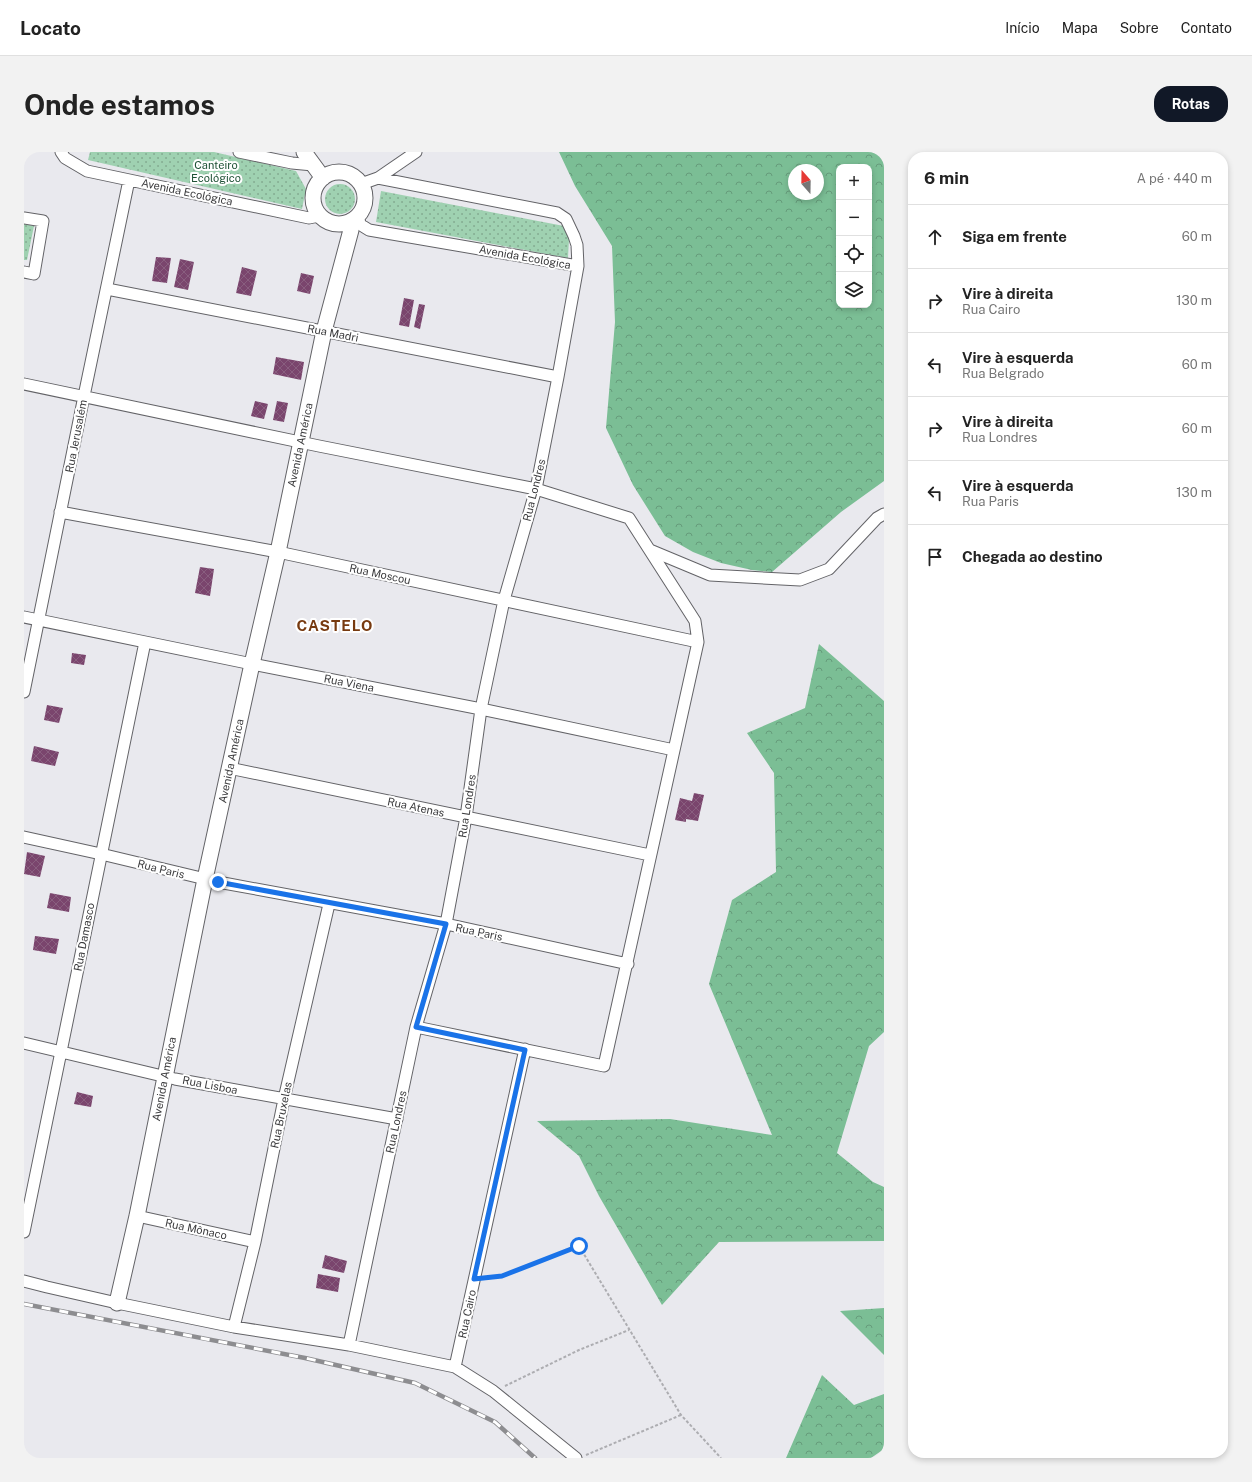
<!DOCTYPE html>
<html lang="pt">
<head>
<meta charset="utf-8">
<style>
  body { margin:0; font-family:"Public Sans",sans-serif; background:#f2f2f2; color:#222 }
  .controls { position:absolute; right:12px; top:12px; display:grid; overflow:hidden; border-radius:8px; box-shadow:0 2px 6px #0003 }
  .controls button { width:36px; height:36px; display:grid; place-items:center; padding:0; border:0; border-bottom:1px solid #e0e0e0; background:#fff; color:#222; font:20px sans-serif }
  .compass { position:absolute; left:764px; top:12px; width:36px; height:36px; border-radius:50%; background:#fff; box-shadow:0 2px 6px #0003; rotate:340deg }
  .stop { position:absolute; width:12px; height:12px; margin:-9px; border:3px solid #1a73e8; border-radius:50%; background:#fff }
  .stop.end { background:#1a73e8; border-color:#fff; box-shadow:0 1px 4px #0008 }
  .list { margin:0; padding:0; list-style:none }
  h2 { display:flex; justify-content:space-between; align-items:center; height:52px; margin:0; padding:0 16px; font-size:17px }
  h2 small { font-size:13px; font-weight:400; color:#767676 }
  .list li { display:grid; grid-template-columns:26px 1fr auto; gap:12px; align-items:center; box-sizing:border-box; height:64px; padding:0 16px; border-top:1px solid #e0e0e0 }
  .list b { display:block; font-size:15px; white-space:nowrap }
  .list p { margin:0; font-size:13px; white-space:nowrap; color:#767676 }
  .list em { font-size:13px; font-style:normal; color:#767676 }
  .icon { flex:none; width:22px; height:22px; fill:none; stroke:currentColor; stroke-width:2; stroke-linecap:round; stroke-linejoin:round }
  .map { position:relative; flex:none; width:860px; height:1306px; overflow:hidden; border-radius:16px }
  header { display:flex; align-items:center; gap:24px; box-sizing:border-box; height:56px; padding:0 20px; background:#fff; border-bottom:1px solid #e0e0e0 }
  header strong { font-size:19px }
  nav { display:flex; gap:22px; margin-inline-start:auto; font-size:14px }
  .intro { display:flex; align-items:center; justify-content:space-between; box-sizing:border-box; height:96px; padding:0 24px }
  h1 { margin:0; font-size:28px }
  .button { padding:10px 18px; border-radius:16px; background:#111827; color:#fff; font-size:14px; font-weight:700 }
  main { display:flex; gap:24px; padding:0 24px }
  aside { flex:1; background:#fff; border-radius:16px; box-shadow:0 2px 6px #0003 }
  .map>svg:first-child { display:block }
  .grass { fill:url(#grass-dots) }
  .forest { fill:url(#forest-crowns); fill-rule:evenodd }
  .building { fill:url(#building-cross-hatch) }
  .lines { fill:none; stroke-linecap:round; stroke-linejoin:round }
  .street-casing { stroke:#636367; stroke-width:13 }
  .secondary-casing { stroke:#636367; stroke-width:17 }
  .path { stroke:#adadb1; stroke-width:2; stroke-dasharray:3 2; stroke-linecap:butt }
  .street { stroke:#fff; stroke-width:11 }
  .secondary { stroke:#fff; stroke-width:15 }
  .rail-casing { stroke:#8d8d90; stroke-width:4.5 }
  .rail { stroke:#fff; stroke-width:3; stroke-dasharray:9; stroke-linecap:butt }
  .route { stroke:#1a73e8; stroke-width:5 }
  .labels { text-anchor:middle; stroke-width:4; stroke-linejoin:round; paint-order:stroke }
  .park-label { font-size:11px; fill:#1e5135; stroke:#fff }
  .street-label { font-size:11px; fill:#3b3b3d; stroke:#fff }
  .district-label { font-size:15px; font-weight:bold; letter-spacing:1px; fill:#773a10; stroke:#fff }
</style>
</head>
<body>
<header>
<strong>Locato</strong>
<nav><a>Início</a><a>Mapa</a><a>Sobre</a><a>Contato</a></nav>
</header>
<div class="intro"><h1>Onde estamos</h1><a class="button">Rotas</a></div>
<main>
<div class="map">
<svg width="860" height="1306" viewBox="0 0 860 1306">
  <defs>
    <pattern id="grass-dots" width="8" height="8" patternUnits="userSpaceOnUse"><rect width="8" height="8" fill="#9fd1b1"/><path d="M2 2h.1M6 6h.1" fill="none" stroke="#83ab91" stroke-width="1.8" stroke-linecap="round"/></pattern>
    <pattern id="forest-crowns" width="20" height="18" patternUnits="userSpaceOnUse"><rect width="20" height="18" fill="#7bbe95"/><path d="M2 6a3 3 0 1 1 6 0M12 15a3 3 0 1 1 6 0" fill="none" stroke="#669c7b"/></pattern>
    <pattern id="building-cross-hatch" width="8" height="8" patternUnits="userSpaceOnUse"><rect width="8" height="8" fill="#7a456d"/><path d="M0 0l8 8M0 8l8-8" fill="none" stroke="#895e7f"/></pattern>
  </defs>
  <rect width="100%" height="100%" fill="#e9e9ee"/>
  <path class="grass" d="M66 0H190L272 19 282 37 278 57 64 8Z
    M301 47a15 15 0 1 1 30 0a15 15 0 1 1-30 0Z
    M357 39 540 74 545 87 544 106 352 70Z
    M0 72 10 74 3 108H0Z"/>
  <path class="forest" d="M535 0H860V329L817 360 748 420 728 418 697 411 669 400 641 384 609 333 582 276 591 170 588 94 551 34ZM815 15H845V153H815ZM770 18H794V42H770Z
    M795 492 860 549V880L845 894 813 1001 849 1030 860 1035V1089L695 1090 638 1153 575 1044 555 1004 513 969 646 967 748 983 685 832 708 748 752 720 750 621 723 581 781 556Z
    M860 1156V1203L816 1159Z
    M798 1223 830 1253 860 1242V1297L847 1306H762Z"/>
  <path class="building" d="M132 105 147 106 143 131 128 129Z
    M156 107 170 110 164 138 150 135Z
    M218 115 233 119 227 144 212 141Z
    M277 121 290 124 286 142 273 139Z
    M380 146 390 148 385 175 375 173Z
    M395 152 401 153 396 177 390 175Z
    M252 205 280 210 277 228 249 222Z
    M231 249 244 252 240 267 227 264Z
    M253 249 264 251 260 270 249 268Z
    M176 415 190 417 186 444 171 441Z
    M48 501 62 503 60 513 47 511Z
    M23 553 39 556 35 571 20 568Z
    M10 594 35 600 31 614 7 609Z
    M670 641 680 643 674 669 662 667V670L651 668 656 646 668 649Z
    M3 700 21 704 16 725 0 722Z
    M26 741 47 745 45 760 23 756Z
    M11 784 35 787 32 802 9 798Z
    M53 940 69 944 67 955 50 952Z
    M301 1103 323 1109 320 1121 298 1116Z
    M294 1122 316 1126 314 1140 292 1136Z"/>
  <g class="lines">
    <defs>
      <path id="street" d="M37 0 41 6 63 19 285 66 295 64
        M215 0 268 11 289 13
        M337 32 354 26 392 0
        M333 65 337 73 345 78 554 114
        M0 66 19 69 10 122 0 120
        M83 137 534 225
        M0 232 295 294 512 337 605 366 671 469 674 490 580 914 392 875
        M36 360 254 400 674 490
        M626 398 686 423 776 428 805 417 853 366 860 362
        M0 465 228 512 457 557 650 598
        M0 540 60 244 105 28
        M205 616 626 703
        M0 685 77 702 194 730 422 772 604 812
        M0 891 151 927 373 967
        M113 1064 231 1090
        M0 1080 121 490
        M0 1129 23 1135 93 1151 210 1175 325 1193 431 1215 469 1239 552 1306
        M210 1175 231 1090 260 947 305 752
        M325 1193 392 875 422 772 442 665 457 557 480 448 512 337 534 225 554 114 553 93 550 84 542 67 533 61 354 26
        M431 1215 501 897"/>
      <path id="secondary" d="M280 0 299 26
        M289 46a26 26 0 1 1 52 0a26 26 0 1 1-52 0Z
        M93 1151 113 1064 181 727 228 512 254 400 300 179 327 78 326 70"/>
    </defs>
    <use href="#street" class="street-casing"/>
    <use href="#secondary" class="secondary-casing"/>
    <path class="path" d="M461 1126 478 1124 555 1094 657 1263 697 1306
      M481 1234 555 1198 605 1178
      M562 1303 657 1263"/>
    <use href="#street" class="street"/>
    <use href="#secondary" class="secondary"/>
    <defs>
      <path id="rail" d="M0 1152 281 1206 391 1231 471 1270 511 1306"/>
    </defs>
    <use href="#rail" class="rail-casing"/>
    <use href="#rail" class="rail"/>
  </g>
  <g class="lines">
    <path class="route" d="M194 730 422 772 392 875 501 898 450 1127 478 1124 555 1094"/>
  </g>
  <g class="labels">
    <g class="park-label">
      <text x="192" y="17">Canteiro<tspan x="192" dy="13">Ecológico</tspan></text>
    </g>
    <g class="street-label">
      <text transform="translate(163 40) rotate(12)" y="4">Avenida Ecológica</text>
      <text transform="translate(501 105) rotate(10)" y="4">Avenida Ecológica</text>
      <text transform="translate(309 181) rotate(11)" y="4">Rua Madri</text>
      <text transform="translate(52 284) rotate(-79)" y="4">Rua Jerusalém</text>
      <text transform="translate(276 293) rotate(-78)" y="4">Avenida América</text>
      <text transform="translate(510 338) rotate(-76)" y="4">Rua Londres</text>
      <text transform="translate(356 422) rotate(12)" y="4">Rua Moscou</text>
      <text transform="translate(325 531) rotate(11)" y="4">Rua Viena</text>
      <text transform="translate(207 609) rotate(-78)" y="4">Avenida América</text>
      <text transform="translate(443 654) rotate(-81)" y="4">Rua Londres</text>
      <text transform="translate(392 655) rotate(12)" y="4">Rua Atenas</text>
      <text transform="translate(137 717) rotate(14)" y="4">Rua Paris</text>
      <text transform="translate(455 780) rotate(12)" y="4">Rua Paris</text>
      <text transform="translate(60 785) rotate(-79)" y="4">Rua Damasco</text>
      <text transform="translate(140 927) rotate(-79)" y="4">Avenida América</text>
      <text transform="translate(186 933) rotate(11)" y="4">Rua Lisboa</text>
      <text transform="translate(257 963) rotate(-78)" y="4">Rua Bruxelas</text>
      <text transform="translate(372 970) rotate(-78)" y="4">Rua Londres</text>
      <text transform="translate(172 1077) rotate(12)" y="4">Rua Mônaco</text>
      <text transform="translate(443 1162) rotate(-78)" y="4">Rua Cairo</text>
    </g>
    <g class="district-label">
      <text x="311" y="479">CASTELO</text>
    </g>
  </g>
</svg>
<div class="controls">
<button>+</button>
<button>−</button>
<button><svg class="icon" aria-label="locate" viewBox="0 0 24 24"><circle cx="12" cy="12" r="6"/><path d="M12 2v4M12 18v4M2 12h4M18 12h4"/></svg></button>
<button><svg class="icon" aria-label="layers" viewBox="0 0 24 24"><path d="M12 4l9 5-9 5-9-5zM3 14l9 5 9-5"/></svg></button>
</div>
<svg class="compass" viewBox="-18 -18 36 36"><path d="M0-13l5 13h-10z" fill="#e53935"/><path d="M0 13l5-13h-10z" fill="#767676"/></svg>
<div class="stop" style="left:555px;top:1094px"></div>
<div class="stop end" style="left:194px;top:730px"></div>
</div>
<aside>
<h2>6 min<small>A pé · 440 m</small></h2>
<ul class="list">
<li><svg class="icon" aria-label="ahead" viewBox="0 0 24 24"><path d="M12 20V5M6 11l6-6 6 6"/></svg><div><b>Siga em frente</b></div><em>60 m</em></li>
<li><svg class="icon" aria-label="right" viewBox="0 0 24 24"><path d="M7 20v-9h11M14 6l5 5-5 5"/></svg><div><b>Vire à direita</b><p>Rua Cairo</p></div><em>130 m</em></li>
<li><svg class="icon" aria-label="left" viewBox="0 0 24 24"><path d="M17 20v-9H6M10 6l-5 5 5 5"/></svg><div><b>Vire à esquerda</b><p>Rua Belgrado</p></div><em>60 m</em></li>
<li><svg class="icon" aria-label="right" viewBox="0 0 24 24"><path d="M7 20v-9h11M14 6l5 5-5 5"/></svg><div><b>Vire à direita</b><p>Rua Londres</p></div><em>60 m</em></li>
<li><svg class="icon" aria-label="left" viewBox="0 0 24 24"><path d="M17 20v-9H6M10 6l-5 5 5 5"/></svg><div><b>Vire à esquerda</b><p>Rua Paris</p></div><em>130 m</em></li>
<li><svg class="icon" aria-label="arrive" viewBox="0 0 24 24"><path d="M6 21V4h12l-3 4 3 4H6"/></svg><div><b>Chegada ao destino</b></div></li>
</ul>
</aside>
</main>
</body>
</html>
